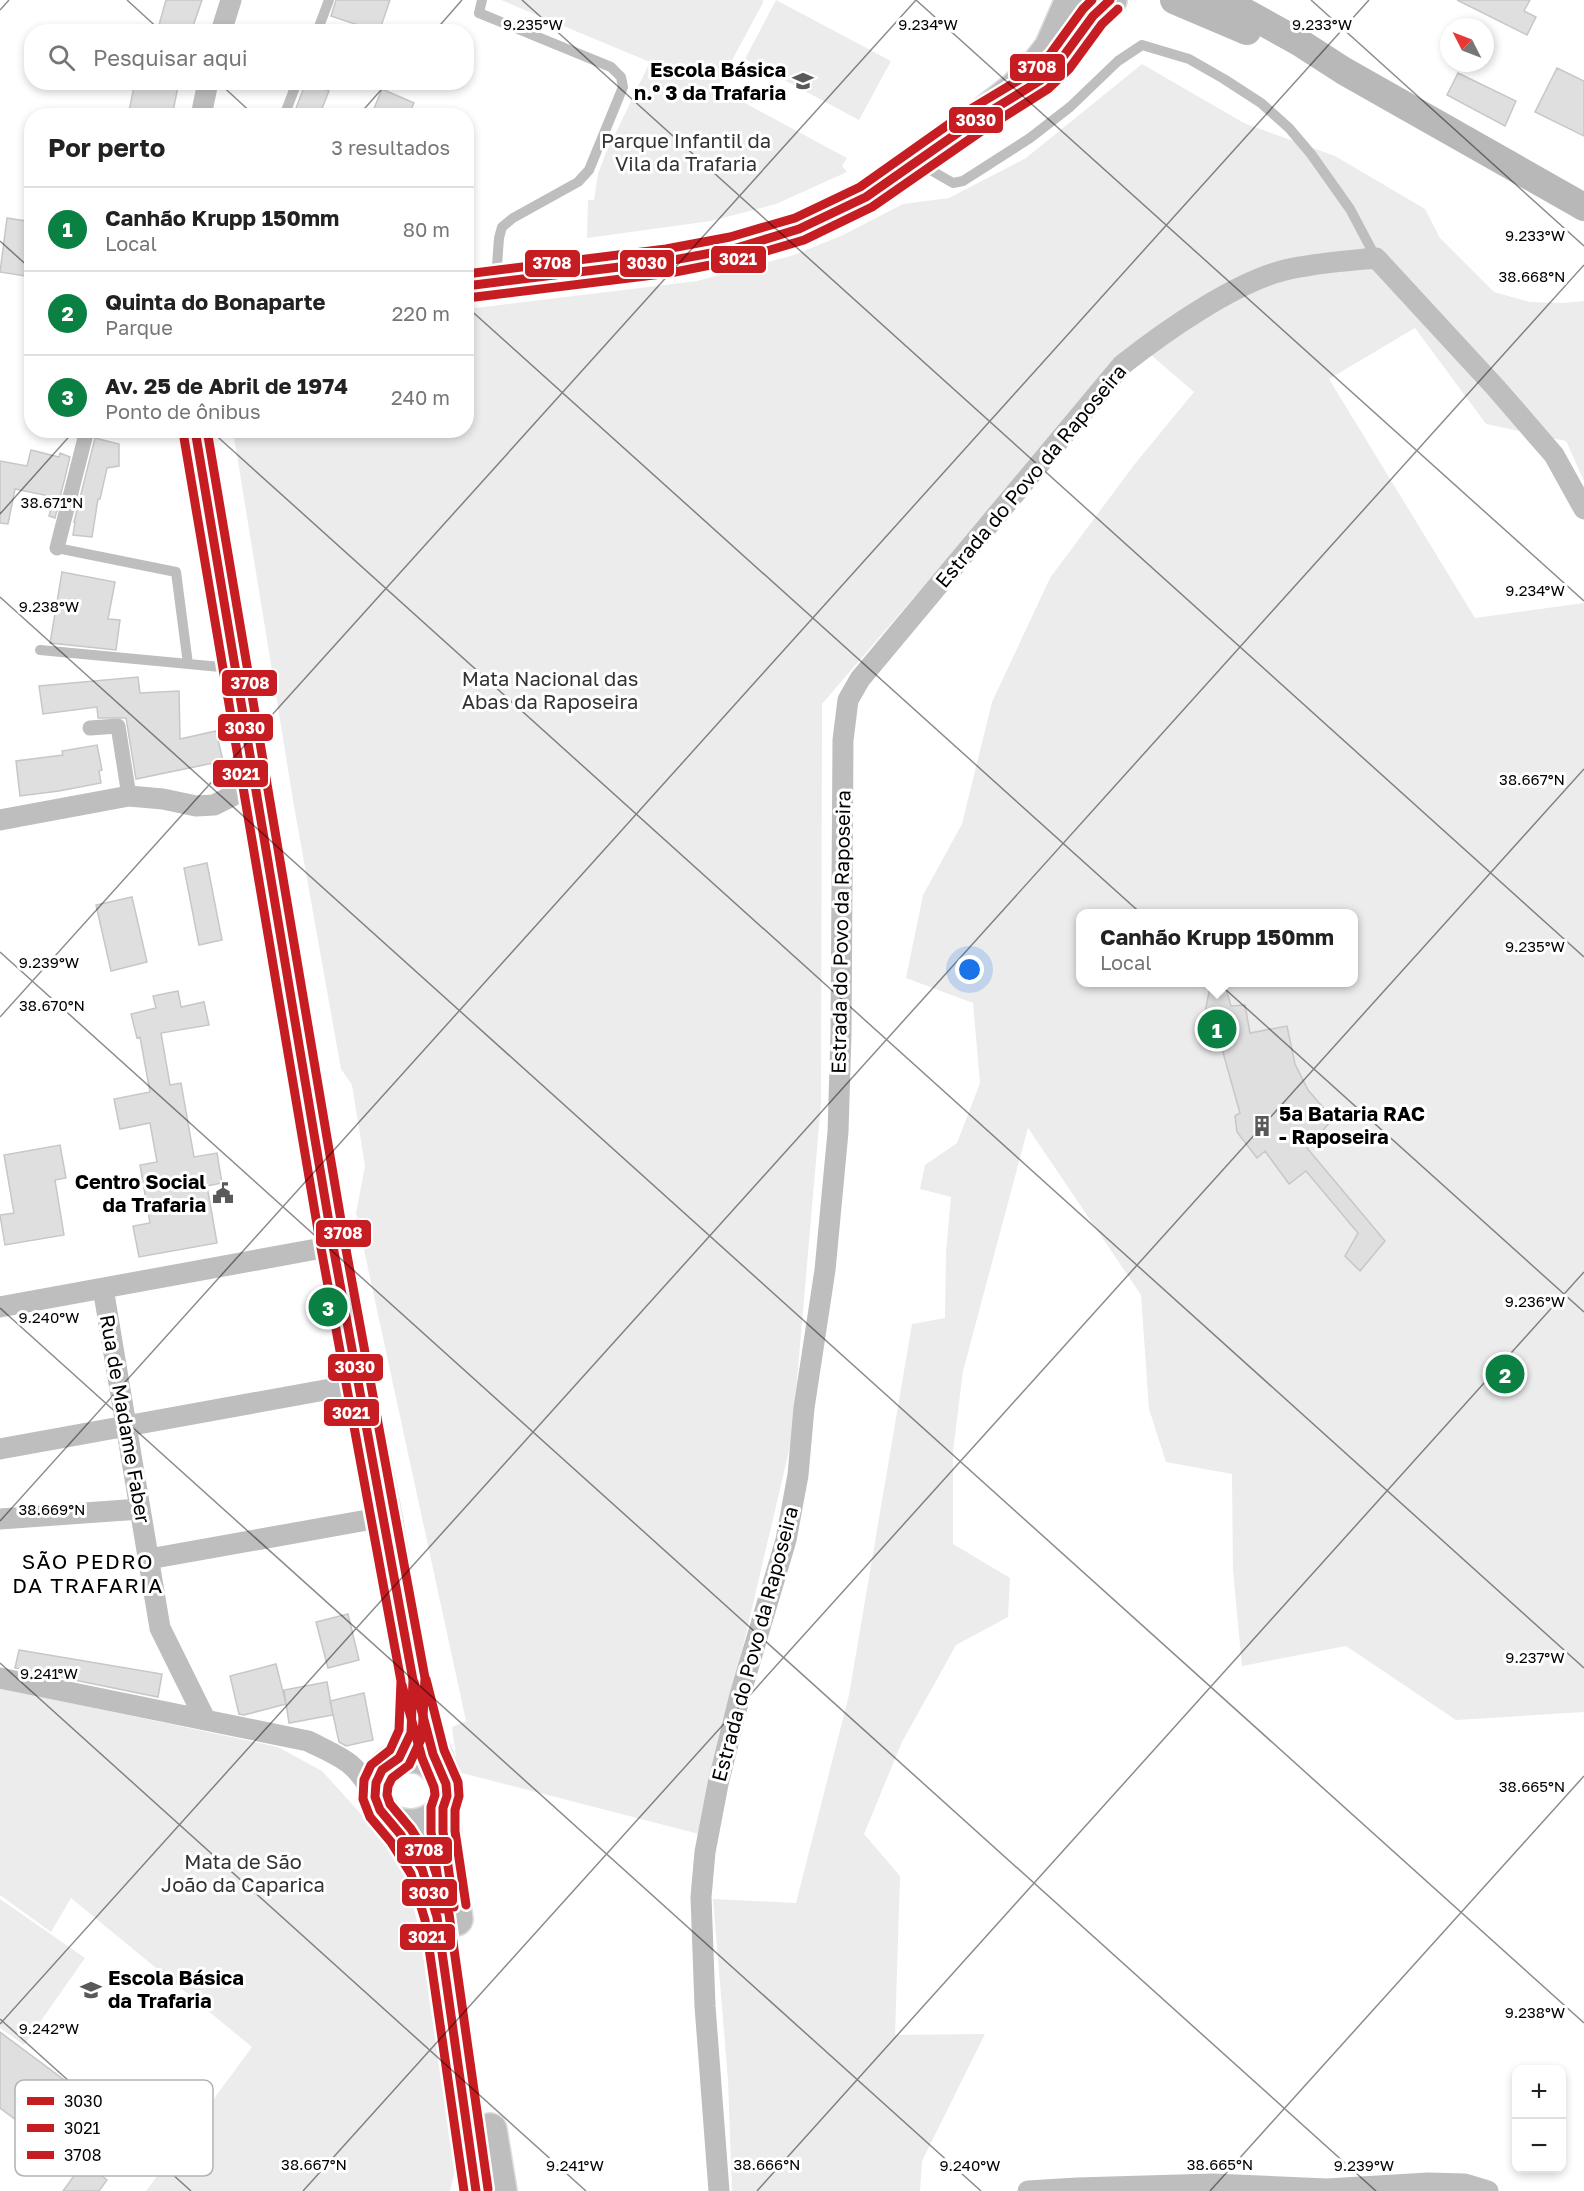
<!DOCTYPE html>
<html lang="pt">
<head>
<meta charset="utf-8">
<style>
  body { margin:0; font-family:"Golos Text",sans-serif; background:#f6f6f6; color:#222 }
  .controls { position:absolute; right:18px; bottom:18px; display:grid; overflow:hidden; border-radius:12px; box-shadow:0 3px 9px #0003 }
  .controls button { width:54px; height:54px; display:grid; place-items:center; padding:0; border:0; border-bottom:2px solid #e0e0e0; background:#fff; color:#222; font:30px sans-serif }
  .compass { position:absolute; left:1440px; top:18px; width:54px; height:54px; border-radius:50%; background:#fff; box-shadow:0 3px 9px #0003; rotate:312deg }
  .you { position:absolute; left:970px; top:970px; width:21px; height:21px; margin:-15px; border:4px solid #fff; border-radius:50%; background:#1a73e8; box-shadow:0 0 0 9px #1a73e833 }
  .badge { display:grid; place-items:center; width:39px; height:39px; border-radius:50%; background:#0b8043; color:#fff; font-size:20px; font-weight:700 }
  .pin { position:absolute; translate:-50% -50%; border:3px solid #fff; box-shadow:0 2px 6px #0006 }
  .popup { position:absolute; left:1076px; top:909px; width:282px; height:78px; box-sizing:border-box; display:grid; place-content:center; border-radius:12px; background:#fff; filter:drop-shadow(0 2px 4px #0005); font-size:20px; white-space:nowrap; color:#767676 }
  .popup b { font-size:22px; color:#222 }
  .popup::after { content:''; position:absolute; left:50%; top:100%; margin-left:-12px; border:12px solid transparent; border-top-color:#fff }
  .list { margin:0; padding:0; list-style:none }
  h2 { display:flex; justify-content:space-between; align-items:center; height:78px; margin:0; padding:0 24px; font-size:26px }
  h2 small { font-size:20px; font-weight:400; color:#767676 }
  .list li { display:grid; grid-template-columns:39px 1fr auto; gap:18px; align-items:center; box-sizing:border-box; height:84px; padding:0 24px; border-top:2px solid #e0e0e0 }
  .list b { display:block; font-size:22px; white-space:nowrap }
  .list p { margin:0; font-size:20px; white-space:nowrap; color:#767676 }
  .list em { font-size:20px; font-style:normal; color:#767676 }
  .icon { flex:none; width:33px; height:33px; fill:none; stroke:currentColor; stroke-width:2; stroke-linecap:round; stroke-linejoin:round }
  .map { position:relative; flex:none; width:1584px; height:2191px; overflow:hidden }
  .search { position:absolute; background:#fff; box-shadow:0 3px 9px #0003; left:24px; top:24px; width:450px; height:66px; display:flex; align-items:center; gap:15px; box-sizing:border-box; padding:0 21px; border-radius:24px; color:#767676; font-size:22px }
  .panel { position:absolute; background:#fff; box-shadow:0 3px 9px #0003; left:24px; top:108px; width:450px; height:330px; border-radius:24px }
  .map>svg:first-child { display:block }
  .green { fill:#ececec; fill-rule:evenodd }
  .building { fill:#dfdfdf; stroke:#c7c7c7; stroke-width:1.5 }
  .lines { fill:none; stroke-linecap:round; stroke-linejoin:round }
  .primary-casing { stroke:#dbdbdb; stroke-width:36 }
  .service { stroke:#bebebe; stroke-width:10 }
  .pedestrian { stroke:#bebebe; stroke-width:15 }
  .minor { stroke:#bebebe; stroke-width:21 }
  .secondary { stroke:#b8b8b8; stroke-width:28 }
  .primary { stroke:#bebebe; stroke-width:33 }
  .bus-1-casing { stroke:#fff; stroke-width:14 }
  .bus-2-casing { stroke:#fff; stroke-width:14 }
  .bus-3-casing { stroke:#fff; stroke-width:14 }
  .bus-1 { stroke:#c61d23; stroke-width:9 }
  .bus-2 { stroke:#c61d23; stroke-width:9 }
  .bus-3 { stroke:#c61d23; stroke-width:9 }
  .ticks { fill:none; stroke:#000; stroke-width:1.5; stroke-opacity:0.45 }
  .labels { text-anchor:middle; stroke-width:6; stroke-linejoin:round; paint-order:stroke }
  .poi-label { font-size:20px; font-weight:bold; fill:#000; stroke:#fff; text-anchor:end }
  .park-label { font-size:20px; fill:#333; stroke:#fff }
  .street-label { font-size:20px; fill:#000; stroke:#fff }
  .neighbourhood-label { font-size:21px; letter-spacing:1.5px; fill:#000; stroke:#fff }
  .key { fill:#fff; stroke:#b2b2b2; stroke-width:1.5 }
  .key-label { font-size:16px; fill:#000 }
  .ticks-label { font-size:15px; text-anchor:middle; fill:#000; stroke:#fff; stroke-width:6; stroke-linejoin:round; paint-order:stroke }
  .line-badge { stroke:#fff; stroke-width:2 }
  .badge-label { font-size:16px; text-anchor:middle; font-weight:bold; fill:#fff }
</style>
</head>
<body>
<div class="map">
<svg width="1584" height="2191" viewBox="0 0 1584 2191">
  <rect width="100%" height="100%" fill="#fff"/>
  <path class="green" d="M501 0H761L764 1 717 88 847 158 842 166 847 172 776 204 711 221 587 238 588 200H594L598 174 605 155 650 62Z
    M776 0 891 61 859 120 745 59Z
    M1142 64 1244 123 1335 156 1425 209 1440 238 1494 292 1530 302 1563 303 1584 301V481L1566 441 1486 424 1415 328 1329 379 1475 618 1584 603V1712L1456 1720 1346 1646 1242 1666 1233 1570 1232 1474 1166 1462 1149 1409 1141 1295 1028 1128 963 1371 953 1451V1544L1010 1578 1008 1617 956 1645 902 1742 864 1834 900 1876 895 2035 985 2034 922 2161 920 2191H732L728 2080 713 1899 796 1903 849 1695 912 1324 945 1318 946 1253 951 1197 920 1189 925 1165 957 1143 980 1083 973 1003 906 978 923 895 962 824 992 702 1050 578 1134 465 1194 392 1143 348 1133 343 822 704 821 1103 792 1438 699 1834 458 1772 452 1727 466 1721 356 1213 365 1166 352 1085 341 1069 294 806 233 431 466 430 467 309 697 281 794 255 843 235 903 204 949 198 1026 158ZM1080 914H1354V982H1080Z
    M0 1688 278 1747 322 1771 371 1825 403 1871 418 1924 456 2167 450 2191H146L252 2047 71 1898 51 1932 0 1895Z
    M0 1899 85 1958 24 2045 0 2028Z"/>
  <path class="building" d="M166 0H202L191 32H157Z
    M336 0H390L379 32 331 16Z
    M1457 0H1530L1524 11 1536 17 1527 35Z
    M1557 68 1584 81V136L1535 112Z
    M1458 73 1516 101 1505 126 1447 95Z
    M135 82H179L172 116H128Z
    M306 82 329 91 319 116H293Z
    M382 89 414 103 408 116H371Z
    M7 218 32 222V258L27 257 25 276 0 272Z
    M95 438 119 444V466L107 468 100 499H98L92 537 73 535 75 522H74Z
    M31 450 59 457 60 453 70 457 55 518 49 516 54 497 15 489 8 524 0 523V461L27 466Z
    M62 572 115 582 108 619 120 620 116 650 50 643Z
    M138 677 140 693 179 691 180 739 216 731 223 761 136 779 126 718H98L97 707 43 714 39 686Z
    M97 745 102 770 99 771 101 783 59 791 20 796 16 761 63 755 62 751Z
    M207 863 222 940 199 945 184 868Z
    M132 897 147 962 111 971 96 905Z
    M1211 982H1224L1231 1006 1245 1005 1250 1033 1287 1026 1295 1064 1308 1090 1333 1119 1307 1148 1385 1241 1360 1271 1345 1256 1358 1233 1306 1171 1289 1184 1265 1151 1257 1158 1237 1132 1235 1116 1240 1113 1222 1049 1210 1051 1201 1033Z
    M178 991 181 1007 204 1002 209 1025 161 1033 170 1085 181 1083 194 1157 217 1153 222 1183 207 1186 217 1243 139 1257 133 1226 150 1223 140 1165 157 1162 150 1123 120 1129 114 1099 150 1092 140 1037 137 1038 131 1014 156 1008 153 996Z
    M60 1145 66 1178 55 1180 64 1235 5 1245 0 1215 14 1213 4 1155Z
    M348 1614 359 1660 328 1668 316 1622Z
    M19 1650 162 1674 158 1697 15 1668Z
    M276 1664 286 1704 244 1715 239 1714 230 1676Z
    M327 1682 333 1715 289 1723 284 1690Z
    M364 1693 373 1740 346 1746 339 1742 330 1701Z
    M0 2032 107 2112 71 2161 0 2108Z
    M84 2162 107 2180 99 2191H63Z"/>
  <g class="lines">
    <defs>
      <path id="primary" d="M1064 56 1093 16 1110 0
        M466 286 668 261 733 249 799 229 866 197 976 120 1014 90 1029 76 1051 48 1072 0
        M195 430C248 735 295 1041 351 1344 362 1402 374 1460 385 1518 394 1571 402 1625 412 1677 417 1699 424 1720 430 1741 434 1755 442 1768 445 1782 455 1818 418 1835 390 1821
        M441 1773C433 1763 424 1755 410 1756 400 1756 393 1760 386 1767 354 1795 399 1829 413 1853 425 1873 431 1895 437 1917L476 2191
        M443 1808 446 1854 456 1919
        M490 2130 500 2191"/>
    </defs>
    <use href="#primary" class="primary-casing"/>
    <path class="service" d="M482 0 479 13 611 67 621 77 623 87 589 170 578 182 513 218 502 227 499 238 496 279
      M317 32 329 0
      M284 116 297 82
      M920 164 953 183 963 181 1030 138 1070 107 1118 61 1142 45 1189 59 1224 79 1261 103 1289 128 1311 154 1350 209 1376 258
      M57 548 176 572 188 664
      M40 650 231 668"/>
    <path class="pedestrian" d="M57 548 87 430
      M90 728 118 726 129 796"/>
    <path class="minor" d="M221 32 231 0
      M201 116 208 82
      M0 820 129 796 163 799 196 806 214 805 232 796 253 778
      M103 1288 160 1628 205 1719
      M0 1307 333 1246
      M0 1449 358 1384
      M0 1519 140 1509
      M149 1559 384 1517
      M0 1678 308 1741C344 1759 354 1760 375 1797
      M719 2191 705 2006 701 1897 705 1852 718 1784 740 1695 786 1540 798 1475 804 1408 825 1270 838 1132 841 1034 843 740 848 700 860 679 1122 365C1164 332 1233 283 1285 270 1314 263 1346 261 1376 258L1496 388 1554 455 1584 509
      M1028 2191 1077 2188 1213 2184 1327 2189 1428 2183 1465 2184 1488 2191"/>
    <path class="secondary" d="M1174 0 1247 31
      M1223 0 1299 42 1344 71 1584 207"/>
    <use href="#primary" class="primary"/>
    <defs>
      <path id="bus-1" d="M466 286 668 261 733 249 799 229 866 197 976 120 1041 80 1060 61 1093 16 1110 0
        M195 430 333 1246 413 1680 411 1733 399 1758 382 1770 376 1783 375 1797 380 1810 401 1835 422 1869 437 1917 476 2191
        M414 1682 433 1754 446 1784 447 1796 443 1808V1832L454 1907"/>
      <path id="bus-2" d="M467 298 670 273 736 260 804 240 872 207 983 130 1048 89 1069 69 1102 24 1118 9
        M183 432 321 1248 401 1681 399 1730 390 1750 371 1765 364 1780 363 1799 370 1817 391 1842 411 1874 425 1920 464 2191
        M402 1685 422 1758 434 1787 435 1795 431 1807V1832L442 1909"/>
      <path id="bus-3" d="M466 274 666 249 730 237 795 218 860 187 969 110 1034 71 1051 53 1083 9 1092 0
        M207 430 345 1244 425 1678 422 1737 409 1765 392 1778 388 1786 387 1795 390 1804 411 1829 433 1864 449 1914 488 2189
        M426 1679 444 1750 458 1782 459 1796 455 1810V1831L466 1905"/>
    </defs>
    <use href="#bus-1" class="bus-1-casing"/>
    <use href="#bus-2" class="bus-2-casing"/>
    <use href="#bus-3" class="bus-3-casing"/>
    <use href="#bus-1" class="bus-1"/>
    <use href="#bus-2" class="bus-2"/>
    <use href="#bus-3" class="bus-3"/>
  </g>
  <path class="ticks" d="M127 0 162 32M522 0 1584 957M916 0 1584 601M1311 0 1584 246M0 10 9 0M434 32 462 0M218 82 255 116M358 116 388 82M0 241 32 270M466 306 1584 1312M210 430 1584 1668M0 514 75 430M0 597 1584 2023M0 952 1376 2191M0 1017 916 0M0 1308 981 2191M0 1521 1369 0M0 1663 586 2191M0 2019 191 2191M0 2024 1584 265M303 2191 1584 769M757 2191 1584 1272M1210 2191 1584 1776"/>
  <defs>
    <symbol id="school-bare" viewBox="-9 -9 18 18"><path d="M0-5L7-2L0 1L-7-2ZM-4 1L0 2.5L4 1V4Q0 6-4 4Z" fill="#595959" stroke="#fff" stroke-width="2.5" paint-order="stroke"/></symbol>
    <symbol id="building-bare" viewBox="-9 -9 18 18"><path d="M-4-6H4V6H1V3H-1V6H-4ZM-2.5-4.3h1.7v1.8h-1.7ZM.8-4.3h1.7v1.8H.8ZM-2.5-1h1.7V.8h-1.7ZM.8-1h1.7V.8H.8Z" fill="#595959" stroke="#fff" stroke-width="2.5" paint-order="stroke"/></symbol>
    <symbol id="civic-bare" viewBox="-9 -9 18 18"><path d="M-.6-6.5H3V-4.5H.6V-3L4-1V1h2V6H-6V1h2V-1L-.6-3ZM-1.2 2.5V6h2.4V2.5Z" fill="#595959" stroke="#fff" stroke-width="2.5" paint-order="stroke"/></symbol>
  </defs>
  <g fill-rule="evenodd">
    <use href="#school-bare" x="788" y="66" width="30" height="30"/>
    <use href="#building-bare" x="1247" y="1111" width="30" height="30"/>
    <use href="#civic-bare" x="208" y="1178" width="30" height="30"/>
    <use href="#school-bare" x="76" y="1975" width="30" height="30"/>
  </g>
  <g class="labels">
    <g class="poi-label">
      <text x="786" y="77">Escola Básica<tspan x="786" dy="23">n.º 3 da Trafaria</tspan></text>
      <text x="1279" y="1121" text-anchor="start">5ª Bataria RAC<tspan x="1279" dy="23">- Raposeira</tspan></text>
      <text x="206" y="1189">Centro Social<tspan x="206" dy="23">da Trafaria</tspan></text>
      <text x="108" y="1985" text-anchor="start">Escola Básica<tspan x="108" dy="23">da Trafaria</tspan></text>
    </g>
    <g class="park-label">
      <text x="686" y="148">Parque Infantil da<tspan x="686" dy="23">Vila da Trafaria</tspan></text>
      <text x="550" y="686">Mata Nacional das<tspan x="550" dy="23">Abas da Raposeira</tspan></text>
      <text x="243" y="1869">Mata de São<tspan x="243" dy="23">João da Caparica</tspan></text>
    </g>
    <g class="street-label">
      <text transform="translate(1031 476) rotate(-50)" y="7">Estrada do Povo da Raposeira</text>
      <text transform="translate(841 932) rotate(-89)" y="7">Estrada do Povo da Raposeira</text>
      <text transform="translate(125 1419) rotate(80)" y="7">Rua de Madame Faber</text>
      <text transform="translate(755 1644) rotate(-75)" y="7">Estrada do Povo da Raposeira</text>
    </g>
    <g class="neighbourhood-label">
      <text x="88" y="1569">SÃO PEDRO<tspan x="88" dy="24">DA TRAFARIA</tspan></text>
    </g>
  </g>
  <rect x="15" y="2080" width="198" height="96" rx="9" class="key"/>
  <rect x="27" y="2097" width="27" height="8" fill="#c61d23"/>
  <rect x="27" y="2124" width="27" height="8" fill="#c61d23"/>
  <rect x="27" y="2151" width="27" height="8" fill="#c61d23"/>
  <g class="key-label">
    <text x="64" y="2107">3030</text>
    <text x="64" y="2134">3021</text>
    <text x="64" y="2161">3708</text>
  </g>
  <g class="ticks-label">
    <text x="533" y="30">9.235°W</text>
    <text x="928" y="30">9.234°W</text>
    <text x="1322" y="30">9.233°W</text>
    <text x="1535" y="241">9.233°W</text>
    <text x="1532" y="282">38.668°N</text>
    <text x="52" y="508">38.671°N</text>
    <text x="1535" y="596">9.234°W</text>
    <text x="49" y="612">9.238°W</text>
    <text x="1532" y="785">38.667°N</text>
    <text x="1535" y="952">9.235°W</text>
    <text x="49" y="968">9.239°W</text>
    <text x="52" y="1011">38.670°N</text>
    <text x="1535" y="1307">9.236°W</text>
    <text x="49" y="1323">9.240°W</text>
    <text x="52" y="1515">38.669°N</text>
    <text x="1535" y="1663">9.237°W</text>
    <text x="49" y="1679">9.241°W</text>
    <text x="1532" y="1792">38.665°N</text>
    <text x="1535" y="2018">9.238°W</text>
    <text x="49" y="2034">9.242°W</text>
    <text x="314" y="2170">38.667°N</text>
    <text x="767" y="2170">38.666°N</text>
    <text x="1220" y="2170">38.665°N</text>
    <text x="575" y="2171">9.241°W</text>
    <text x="970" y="2171">9.240°W</text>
    <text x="1364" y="2171">9.239°W</text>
  </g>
  <g class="line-badge">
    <rect x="1009" y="53" width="57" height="29" rx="6" fill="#c61d23"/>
    <rect x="948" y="106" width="56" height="28" rx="6" fill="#c61d23"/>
    <rect x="710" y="245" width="57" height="29" rx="6" fill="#c61d23"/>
    <rect x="524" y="249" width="57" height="29" rx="6" fill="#c61d23"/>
    <rect x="619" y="249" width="56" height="29" rx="6" fill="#c61d23"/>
    <rect x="221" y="669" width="57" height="28" rx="6" fill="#c61d23"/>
    <rect x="217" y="713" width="57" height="29" rx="6" fill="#c61d23"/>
    <rect x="212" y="759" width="57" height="29" rx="6" fill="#c61d23"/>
    <rect x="315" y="1219" width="57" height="29" rx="6" fill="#c61d23"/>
    <rect x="327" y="1353" width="57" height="29" rx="6" fill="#c61d23"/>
    <rect x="323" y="1398" width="57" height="29" rx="6" fill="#c61d23"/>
    <rect x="396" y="1836" width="57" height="29" rx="6" fill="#c61d23"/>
    <rect x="401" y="1878" width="57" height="29" rx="6" fill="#c61d23"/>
    <rect x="399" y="1923" width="57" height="28" rx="6" fill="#c61d23"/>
  </g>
  <g class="badge-label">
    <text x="1037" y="73">3708</text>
    <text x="976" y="126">3030</text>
    <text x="738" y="265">3021</text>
    <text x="552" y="269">3708</text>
    <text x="647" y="269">3030</text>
    <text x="250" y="689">3708</text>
    <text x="245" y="734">3030</text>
    <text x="241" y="780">3021</text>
    <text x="343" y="1239">3708</text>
    <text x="355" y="1373">3030</text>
    <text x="351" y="1419">3021</text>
    <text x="424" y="1856">3708</text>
    <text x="429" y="1899">3030</text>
    <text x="427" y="1943">3021</text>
  </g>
</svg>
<div class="controls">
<button>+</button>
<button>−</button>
</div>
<svg class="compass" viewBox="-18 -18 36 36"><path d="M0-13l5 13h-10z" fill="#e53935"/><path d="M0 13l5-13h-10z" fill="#767676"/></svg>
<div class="you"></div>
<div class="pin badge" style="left:1217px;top:1029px">1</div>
<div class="popup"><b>Canhão Krupp 150mm</b>Local</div>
<div class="pin badge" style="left:1505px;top:1374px">2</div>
<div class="pin badge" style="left:328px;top:1307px">3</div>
<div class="search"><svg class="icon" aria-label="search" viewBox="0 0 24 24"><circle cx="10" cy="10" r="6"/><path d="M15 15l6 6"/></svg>Pesquisar aqui</div>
<section class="panel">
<h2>Por perto<small>3 resultados</small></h2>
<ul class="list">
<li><span class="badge">1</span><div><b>Canhão Krupp 150mm</b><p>Local</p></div><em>80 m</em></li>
<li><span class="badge">2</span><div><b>Quinta do Bonaparte</b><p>Parque</p></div><em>220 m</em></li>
<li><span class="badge">3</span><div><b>Av. 25 de Abril de 1974</b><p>Ponto de ônibus</p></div><em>240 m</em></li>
</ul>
</section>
</div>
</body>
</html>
